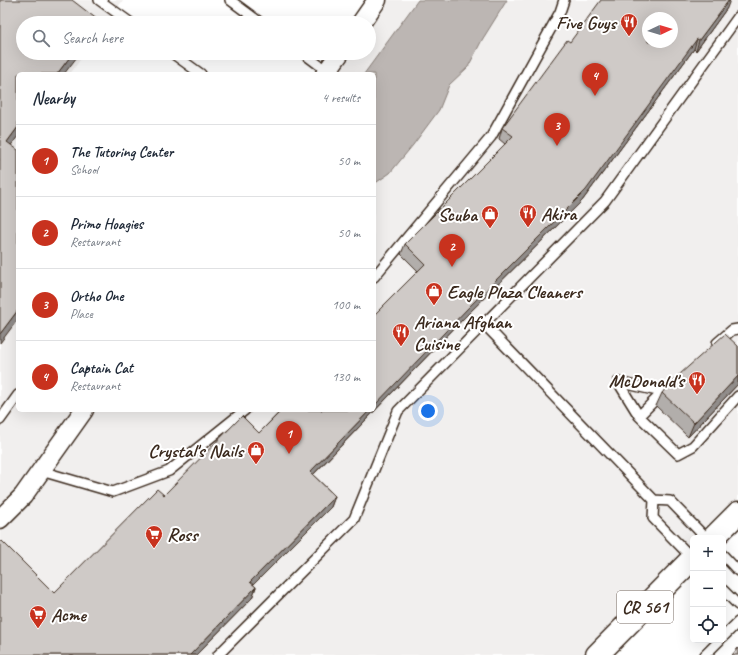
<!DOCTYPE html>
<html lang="en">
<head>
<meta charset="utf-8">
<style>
  body { margin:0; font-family:Caveat,sans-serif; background:#f6f6f7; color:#1f2937 }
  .controls { position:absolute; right:12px; bottom:12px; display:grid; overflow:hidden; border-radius:6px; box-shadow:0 4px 16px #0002 }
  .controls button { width:36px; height:36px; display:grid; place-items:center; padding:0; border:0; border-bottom:1px solid #e0e1e3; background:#fff; color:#1f2937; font:20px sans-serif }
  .compass { position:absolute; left:642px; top:12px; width:36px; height:36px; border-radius:50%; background:#fff; box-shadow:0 4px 16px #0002; rotate:86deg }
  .you { position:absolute; left:428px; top:411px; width:14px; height:14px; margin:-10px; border:3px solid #fff; border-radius:50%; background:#1a73e8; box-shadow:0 0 0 6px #1a73e833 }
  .badge { display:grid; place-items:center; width:26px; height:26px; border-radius:50%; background:#c8321e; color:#fff; font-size:13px; font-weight:700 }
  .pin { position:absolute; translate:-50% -33px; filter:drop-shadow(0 1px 2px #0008) }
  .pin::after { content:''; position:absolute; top:21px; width:14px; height:12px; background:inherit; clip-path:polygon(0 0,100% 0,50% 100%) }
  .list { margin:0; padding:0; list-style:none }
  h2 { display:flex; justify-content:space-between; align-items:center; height:52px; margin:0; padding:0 16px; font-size:17px }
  h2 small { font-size:13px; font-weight:400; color:#747a83 }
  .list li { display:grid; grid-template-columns:26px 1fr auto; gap:12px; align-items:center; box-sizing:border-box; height:72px; padding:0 16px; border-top:1px solid #e0e1e3 }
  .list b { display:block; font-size:15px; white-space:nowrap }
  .list p { margin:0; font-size:13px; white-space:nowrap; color:#747a83 }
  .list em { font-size:13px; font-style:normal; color:#747a83 }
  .icon { flex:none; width:22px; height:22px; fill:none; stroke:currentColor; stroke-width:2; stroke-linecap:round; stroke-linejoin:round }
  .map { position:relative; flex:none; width:738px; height:655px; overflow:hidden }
  .search { position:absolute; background:#fff; box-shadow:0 4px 16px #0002; left:16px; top:16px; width:360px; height:44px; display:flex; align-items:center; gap:10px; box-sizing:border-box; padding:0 14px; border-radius:22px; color:#747a83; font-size:15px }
  .panel { position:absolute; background:#fff; box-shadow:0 4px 16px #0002; left:16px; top:72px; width:360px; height:340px; border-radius:6px }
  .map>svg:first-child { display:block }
  .built { fill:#f1efee; fill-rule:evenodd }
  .water { fill:#bcb6b3; stroke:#887e77 }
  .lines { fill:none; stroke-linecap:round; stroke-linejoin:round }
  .lane-casing { stroke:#3b2a1e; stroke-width:12 }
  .street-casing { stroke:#3b2a1e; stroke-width:21 }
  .primary-casing { stroke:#3b2a1e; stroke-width:25 }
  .lane { stroke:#fff; stroke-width:9 }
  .street { stroke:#fff; stroke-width:18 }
  .primary { stroke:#fff; stroke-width:22 }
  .wall { fill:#b2aeab; stroke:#3b2a1e }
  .shaded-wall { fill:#918d8b; stroke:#3b2a1e }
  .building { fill:#cfcac7; stroke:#3b2a1e; fill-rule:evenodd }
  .labels { text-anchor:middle; stroke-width:4; stroke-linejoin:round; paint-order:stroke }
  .shield { fill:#fff; stroke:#766a62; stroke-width:1 }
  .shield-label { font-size:18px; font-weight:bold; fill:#3b2a1e }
  .poi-label { font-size:19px; font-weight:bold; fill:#3b2a1e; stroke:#fff; text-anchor:start }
</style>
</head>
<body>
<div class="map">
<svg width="738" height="655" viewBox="0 0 738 655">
  <rect width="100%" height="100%" fill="#fff"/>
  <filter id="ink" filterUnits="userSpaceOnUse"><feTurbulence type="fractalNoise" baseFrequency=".025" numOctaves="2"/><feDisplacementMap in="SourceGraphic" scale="8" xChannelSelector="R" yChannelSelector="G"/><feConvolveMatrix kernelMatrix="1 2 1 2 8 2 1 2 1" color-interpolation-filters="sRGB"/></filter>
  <g filter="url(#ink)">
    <path class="built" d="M0 0H123L107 23H23V53H85L70 74H18V146L11 156 18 163V410H374V74H325L340 53H369V23L377 0H738V513L713 538H693V558L597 655H0ZM648 18H672V42H648Z"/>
    <path class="water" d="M418 0H507L482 40 468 67 449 85 439 110 413 145 390 173 374 184V74H364Z"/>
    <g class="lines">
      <defs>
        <path id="lane" d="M99 0 131 23
          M230 0 261 23
          M172 53 201 74
          M303 53 327 71
          M374 277 491 137 560 12 564 0
          M484 324 654 500 670 501 706 538
          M717 343 732 330 738 329
          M662 392 618 382 639 416 678 454 693 446 738 396
          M639 416 666 389
          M0 420 18 395
          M41 471 113 492 169 471 245 410
          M654 500 653 518 692 558
          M723 555 738 571
          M723 590 738 605
          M723 637 738 622
          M218 655 354 519 398 411 605 201 738 17
          M705 655 720 640"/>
        <path id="street" d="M361 23 377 0
          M325 74 340 53
          M0 519 23 496 84 410"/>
        <path id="primary" d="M713 538 738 513
          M597 655 693 558"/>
      </defs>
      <use href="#lane" class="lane-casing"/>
      <use href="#street" class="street-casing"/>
      <use href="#primary" class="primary-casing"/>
      <use href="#lane" class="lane"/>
      <use href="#street" class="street"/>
      <use href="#primary" class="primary"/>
    </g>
    <path class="wall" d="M727 8 696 51 694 49 582 201 464 318 313 475 335 496 331 507 253 585 256 587 252 598 196 655H0L54 593 164 495 259 433 418 271 401 254 405 244 505 144 499 139 502 128 570 42Z
      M738 346V384L688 437 656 406 662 393Z"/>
    <path class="shaded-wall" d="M729 0H730L727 8 696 51 699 40Z
      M697 39 694 49 582 201 464 318 306 482 310 472 370 410H374V406Z
      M73 53H80L64 74H57Z
      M18 127V136L0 160 7 142Z
      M18 310V319L0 343V334Z
      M738 376V384L688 437 694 423Z
      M335 496 331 507 246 592 250 582Z
      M256 587 252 598 196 655H190Z"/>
    <path class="building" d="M0 0H72L98 20 96 23H23V53H73L57 74H18V127L7 142 18 150V310L0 334Z
      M601 0H729L699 40 697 39 586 190 468 308 374 406V315L425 264 405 244 513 136 502 128 567 40 570 42ZM648 18H672V42H648Z
      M725 334 738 346V376L694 423 662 393 671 382Z
      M282 410H370L310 472 335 496 250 582 256 587 190 655H0V543L2 541 54 593 157 489 164 495 242 416 259 433Z
      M738 648V655H732Z"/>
  </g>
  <defs>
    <symbol id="restaurant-pin" viewBox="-11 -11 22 30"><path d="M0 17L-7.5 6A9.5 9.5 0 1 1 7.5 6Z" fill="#c8321e" stroke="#fff"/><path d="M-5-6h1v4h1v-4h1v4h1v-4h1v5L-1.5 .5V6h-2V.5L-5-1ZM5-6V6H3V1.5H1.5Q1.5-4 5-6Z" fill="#fff"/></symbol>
    <symbol id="shop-pin" viewBox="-11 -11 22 30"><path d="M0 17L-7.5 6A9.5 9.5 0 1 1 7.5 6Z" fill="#c8321e" stroke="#fff"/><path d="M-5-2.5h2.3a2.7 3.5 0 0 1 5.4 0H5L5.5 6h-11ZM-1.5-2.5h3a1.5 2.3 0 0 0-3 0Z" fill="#fff"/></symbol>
    <symbol id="supermarket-pin" viewBox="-11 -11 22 30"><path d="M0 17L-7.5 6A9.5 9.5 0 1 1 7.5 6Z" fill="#c8321e" stroke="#fff"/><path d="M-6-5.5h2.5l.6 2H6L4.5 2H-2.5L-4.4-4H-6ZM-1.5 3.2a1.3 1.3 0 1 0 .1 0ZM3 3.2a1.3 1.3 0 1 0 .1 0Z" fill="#fff"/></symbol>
  </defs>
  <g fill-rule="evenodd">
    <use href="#restaurant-pin" x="619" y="12" width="20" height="27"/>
    <use href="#restaurant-pin" x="518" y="203" width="20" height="27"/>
    <use href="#shop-pin" x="480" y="204" width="20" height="27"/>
    <use href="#shop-pin" x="424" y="281" width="20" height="27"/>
    <use href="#restaurant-pin" x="391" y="322" width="20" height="27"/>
    <use href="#restaurant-pin" x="687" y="370" width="20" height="27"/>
    <use href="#shop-pin" x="246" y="440" width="20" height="27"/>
    <use href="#supermarket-pin" x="144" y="524" width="20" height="27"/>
    <use href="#supermarket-pin" x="28" y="604" width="20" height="27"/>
  </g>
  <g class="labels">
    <rect class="shield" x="617" y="591" width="56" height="32" rx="3"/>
    <g class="shield-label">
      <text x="645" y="613">CR 561</text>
    </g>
    <g class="poi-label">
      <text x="616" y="29" text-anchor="end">Five Guys</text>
      <text x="541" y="220">Akira</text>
      <text x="477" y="221" text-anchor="end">Scuba</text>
      <text x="447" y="298">Eagle Plaza Cleaners</text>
      <text x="414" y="328">Ariana Afghan<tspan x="414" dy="22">Cuisine</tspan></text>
      <text x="684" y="387" text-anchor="end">McDonald's</text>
      <text x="243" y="457" text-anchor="end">Crystal's Nails</text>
      <text x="167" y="541">Ross</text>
      <text x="51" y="621">Acme</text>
    </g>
  </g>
</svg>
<div class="controls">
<button>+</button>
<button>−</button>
<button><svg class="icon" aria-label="locate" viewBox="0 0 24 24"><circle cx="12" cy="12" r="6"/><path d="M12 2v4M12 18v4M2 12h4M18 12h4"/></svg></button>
</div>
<svg class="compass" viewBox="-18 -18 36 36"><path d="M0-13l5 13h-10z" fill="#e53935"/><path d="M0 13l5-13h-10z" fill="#747a83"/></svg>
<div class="you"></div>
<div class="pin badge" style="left:289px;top:454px">1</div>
<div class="pin badge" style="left:452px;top:267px">2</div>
<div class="pin badge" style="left:557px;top:146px">3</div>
<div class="pin badge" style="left:595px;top:96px">4</div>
<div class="search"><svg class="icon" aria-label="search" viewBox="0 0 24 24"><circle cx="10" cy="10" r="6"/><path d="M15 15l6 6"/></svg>Search here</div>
<section class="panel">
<h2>Nearby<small>4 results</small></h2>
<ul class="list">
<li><span class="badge">1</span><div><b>The Tutoring Center</b><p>School</p></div><em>50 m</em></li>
<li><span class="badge">2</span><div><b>Primo Hoagies</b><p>Restaurant</p></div><em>50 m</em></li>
<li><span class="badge">3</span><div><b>Ortho One</b><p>Place</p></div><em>100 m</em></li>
<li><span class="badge">4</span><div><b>Captain Cat</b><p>Restaurant</p></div><em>130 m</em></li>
</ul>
</section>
</div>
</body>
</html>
